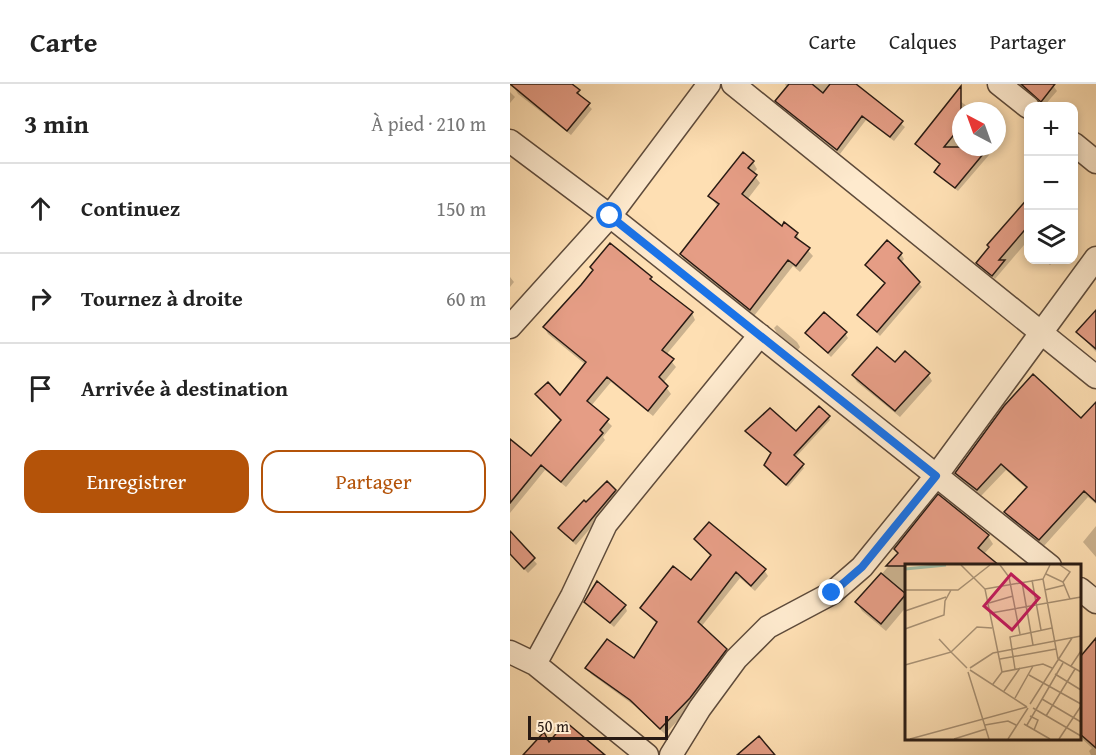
<!DOCTYPE html>
<html lang="fr">
<head>
<meta charset="utf-8">
<style>
  body { margin:0; font-family:"Gentium Book Plus",serif; background:#f2f2f2; color:#222 }
  .controls { position:absolute; right:18px; top:18px; display:grid; overflow:hidden; border-radius:12px; box-shadow:0 3px 9px #0003 }
  .controls button { width:54px; height:54px; display:grid; place-items:center; padding:0; border:0; border-bottom:2px solid #e0e0e0; background:#fff; color:#222; font:30px sans-serif }
  .compass { position:absolute; left:442px; top:18px; width:54px; height:54px; border-radius:50%; background:#fff; box-shadow:0 3px 9px #0003; rotate:319deg }
  .scale { position:absolute; left:18px; bottom:15px; width:140px; box-sizing:border-box; padding-left:6px; border:3px solid #281a13; border-top:0; font-size:16px; line-height:21px; white-space:nowrap; color:#281a13; -webkit-text-stroke:4px #feeace; paint-order:stroke }
  .stop { position:absolute; width:18px; height:18px; margin:-14px; border:4px solid #1a73e8; border-radius:50%; background:#fff }
  .stop.end { background:#1a73e8; border-color:#fff; box-shadow:0 2px 6px #0008 }
  .list { margin:0; padding:0; list-style:none }
  h2 { display:flex; justify-content:space-between; align-items:center; height:78px; margin:0; padding:0 24px; font-size:26px }
  h2 small { font-size:20px; font-weight:400; color:#767676 }
  .list li { display:grid; grid-template-columns:39px 1fr auto; gap:18px; align-items:center; box-sizing:border-box; height:90px; padding:0 24px; border-top:2px solid #e0e0e0 }
  .list b { display:block; font-size:22px; white-space:nowrap }
  .list em { font-size:20px; font-style:normal; color:#767676 }
  .actions { display:flex; gap:12px; padding:18px 24px }
  .actions a { flex:1; padding:14px 0; border:2px solid #b45309; border-radius:18px; text-align:center; font-size:21px; color:#b45309 }
  .actions .main { background:#b45309; color:#fff }
  .icon { flex:none; width:33px; height:33px; fill:none; stroke:currentColor; stroke-width:2; stroke-linecap:round; stroke-linejoin:round }
  .map { position:relative; flex:none; width:586px; height:671px; overflow:hidden }
  header { display:flex; align-items:center; gap:36px; box-sizing:border-box; height:84px; padding:0 30px; background:#fff; border-bottom:2px solid #e0e0e0 }
  header strong { font-size:28px }
  nav { display:flex; gap:33px; margin-inline-start:auto; font-size:21px }
  main { display:flex }
  aside { flex:1; background:#fff }
  .map>svg:first-child { display:block }
  .shadow { fill:#0003 }
  .building { fill:#e59d85; stroke:#281a13; stroke-width:1.5 }
  .lines { fill:none; stroke-linecap:round; stroke-linejoin:round }
  .minor-casing { stroke:#5e4b3b; stroke-width:25 }
  .minor { stroke:#feeace; stroke-width:22 }
  .route { stroke:#1a73e8; stroke-width:8 }
  .inset-river { fill:none; stroke:#a1bda7; stroke-width:3 }
  .inset-road { fill:none; stroke:#a89073; stroke-width:1.5 }
  .view { fill:#c2185b; fill-opacity:0.15; stroke:#c2185b; stroke-width:3 }
  .inset-edge { fill:none; stroke:#281a13; stroke-width:3 }
</style>
</head>
<body>
<header>
<strong>Carte</strong>
<nav><a>Carte</a><a>Calques</a><a>Partager</a></nav>
</header>
<main>
<aside>
<h2>3 min<small>À pied · 210 m</small></h2>
<ul class="list">
<li><svg class="icon" aria-label="ahead" viewBox="0 0 24 24"><path d="M12 20V5M6 11l6-6 6 6"/></svg><div><b>Continuez</b></div><em>150 m</em></li>
<li><svg class="icon" aria-label="right" viewBox="0 0 24 24"><path d="M7 20v-9h11M14 6l5 5-5 5"/></svg><div><b>Tournez à droite</b></div><em>60 m</em></li>
<li><svg class="icon" aria-label="arrive" viewBox="0 0 24 24"><path d="M6 21V4h12l-3 4 3 4H6"/></svg><div><b>Arrivée à destination</b></div></li>
</ul>
<div class="actions"><a class="main">Enregistrer</a><a>Partager</a></div>
</aside>
<div class="map">
<svg width="586" height="671" viewBox="0 0 586 671">
  <rect width="100%" height="100%" fill="#fedfb3"/>
  <filter id="stains"><feTurbulence type="fractalNoise" baseFrequency=".00333" numOctaves="4"/><feColorMatrix values="0 0 0 0 .2 0 0 0 0 .09 0 0 0 0 .02 0 0 0 .5 -.17"/></filter>
  <radialGradient id="worn" r=".72"><stop offset=".6" stop-color="#630" stop-opacity="0"/><stop offset="1" stop-color="#630" stop-opacity=".3"/></radialGradient>
  <path class="shadow" d="M9 0H64L62 2 69 7 70 13 82 25 61 51 8 10 5 5Z
    M275 0H343L395 43 384 57 356 36 330 70 270 22 267 17 277 5Z
    M508 0H542L547 7 534 22Z
    M0 8 5 13 0 19Z
    M445 13 463 27H451V63H472L479 71 448 107 429 92 426 88 431 82 407 60Z
    M243 78 247 85 243 90 250 99 237 116 272 144 287 150 290 158 303 172 290 188 283 182 244 232 175 177 171 170 208 123 200 112Z
    M564 79 568 85 564 90Z
    M518 115V164L514 161 485 195 468 179Z
    M377 158 391 170 394 175 391 179 412 203 370 252 349 231 376 200 356 181Z
    M534 176H545L540 181Z
    M0 193 4 198 0 203Z
    M141 194 145 201 182 229 185 236 156 271 166 283 153 299 161 310 143 332 101 298 81 322 102 342 93 353 95 356 56 403 35 386 0 429V357L21 374 51 338 27 310 50 313 76 281 38 250 34 243Z
    M586 228V268L568 248Z
    M267 241 287 258 290 263 288 266 267 249 264 244Z
    M297 249H335L338 254 321 273Z
    M385 280 418 290 422 297 390 333 347 298 343 292Z
    M586 326V420L578 413 534 462 500 435 496 429 517 405 496 386 471 412 451 396 447 389 571 336Z
    M318 333 320 336 285 374 294 384 278 403 257 384 262 370 239 350 286 349Z
    M105 407 108 412 66 461 53 449 50 444 76 420Z
    M586 442V473L573 458Z
    M0 450 27 480 18 489 0 470Z
    M478 452 483 460 474 470 487 482H397V522L376 547 352 527 347 519 388 471 386 465Z
    M185 455 254 486 258 492 245 507 230 494 191 543 220 572 183 621 155 650 125 622 81 590 77 584 124 576 148 541 132 525 181 498 201 473Z
    M76 518 115 522 117 527 104 543Z
    M570 614 586 628V671H581L579 667 582 664 570 653Z"/>
  <path class="building" d="M0 0H62L70 6 67 9 80 19 57 47Z
    M279 0H302L313 9 320 0H346L393 37 380 53 352 32 327 66 265 17Z
    M511 0H545L531 18Z
    M451 2V42L434 63H479L445 104 424 88 430 80 405 60Z
    M233 68 244 77 238 84 247 91 232 110 272 142 274 138 288 149 285 153 300 164 286 182 278 176 240 226 170 170 209 120 198 112Z
    M519 113V141L489 176H495L482 192 466 179 479 163 477 161Z
    M377 156 392 169 388 174 410 198 367 248 347 231 375 199 355 181Z
    M100 159 142 193 140 195 183 228 152 266 164 275 149 293 158 302 138 327 97 293 77 317 99 335 90 346 93 349 51 398 31 381 0 419V355L21 372 51 336 25 310 38 298 50 311 76 278 33 243 71 201 83 186 80 183Z
    M586 226V265L566 248Z
    M314 228 337 248 318 269 295 249Z
    M367 263 385 278 395 267 420 289 385 327 342 291Z
    M523 290 571 334 586 318V418L574 407 529 456 494 428 517 403 491 380 467 406 445 389 494 322Z
    M309 322 320 332 284 371 294 380 276 401 254 381 261 369 235 347 260 324 286 347Z
    M97 397 106 406 63 457 48 444 74 416 76 418Z
    M428 410 479 451 468 464 490 482H376L388 469 384 465Z
    M199 438 256 485 241 502 226 488 188 538 217 565 180 614 150 645 120 616 75 584 97 555 124 574 147 538 130 524 163 482 181 496 201 471 184 455Z
    M0 447 25 474 14 485 0 470Z
    M371 489 396 510 371 540 345 518Z
    M87 497 116 521 100 539 74 518Z
    M586 554V664L570 650V573Z
    M56 638 95 671H13L34 648 39 658Z
    M249 652 265 671H227Z"/>
  <g class="lines">
    <defs>
      <path id="minor" d="M223 0 586 293
        M489 0 518 23
        M0 57 100 132 540 482
        M564 60 586 78
        M0 243 100 132 199 0
        M570 505 586 518
        M0 568 25 580 137 671
        M25 580 62 512 96 440 250 251
        M161 671 190 624 226 575 258 543 322 509 352 483 426 392 586 174"/>
    </defs>
    <use href="#minor" class="minor-casing"/>
    <use href="#minor" class="minor"/>
  </g>
  <g class="lines">
    <path class="route" d="M100 132 426 392 352 483 322 509"/>
  </g>
  <g transform="translate(395 480)">
    <rect width="176" height="176" fill="#fedfb3"/>
    <path class="inset-river" d="M0 5 41 1"/>
    <path class="inset-road" d="M56 1 80 25 97 108M95 1 104 13 115 70M145 1 138 15 153 95 176 108M155 1 165 8 158 18M141 10 158 18 165 35M127 16 136 66M117 18 128 81M80 25 138 15M0 26H53L85 1M140 26 160 21M84 39 108 32M0 47 41 33M86 49 176 33M0 65 39 51 40 37 46 26M34 75 46 88 72 63 87 64M95 95 151 85M0 101 46 88 62 104M166 102 176 87M65 104 88 89 176 72M110 105 105 73 147 64M65 106 122 143M63 108 84 175M150 110 176 126M124 111 176 140M88 120 97 108 138 100 147 104M99 127 115 104M110 134 128 102M137 135 176 158M125 140 167 74M128 144 176 172M125 152 133 156 129 166M141 152 170 105M119 160 145 175M80 161 103 157 111 161M122 161 158 99M5 175 122 143M49 175 81 165M103 175 123 144M154 175 176 142"/>
    <path class="view" d="M106 10 134 34 107 66 79 42Z"/>
    <rect width="176" height="176" class="inset-edge"/>
  </g>
  <rect width="100%" height="100%" filter="url(#stains)"/>
  <rect width="100%" height="100%" fill="url(#worn)"/>
</svg>
<div class="controls">
<button>+</button>
<button>−</button>
<button><svg class="icon" aria-label="layers" viewBox="0 0 24 24"><path d="M12 4l9 5-9 5-9-5zM3 14l9 5 9-5"/></svg></button>
</div>
<svg class="compass" viewBox="-18 -18 36 36"><path d="M0-13l5 13h-10z" fill="#e53935"/><path d="M0 13l5-13h-10z" fill="#767676"/></svg>
<div class="scale">50 m</div>
<div class="stop" style="left:100px;top:132px"></div>
<div class="stop end" style="left:322px;top:509px"></div>
</div>
</main>
</body>
</html>
